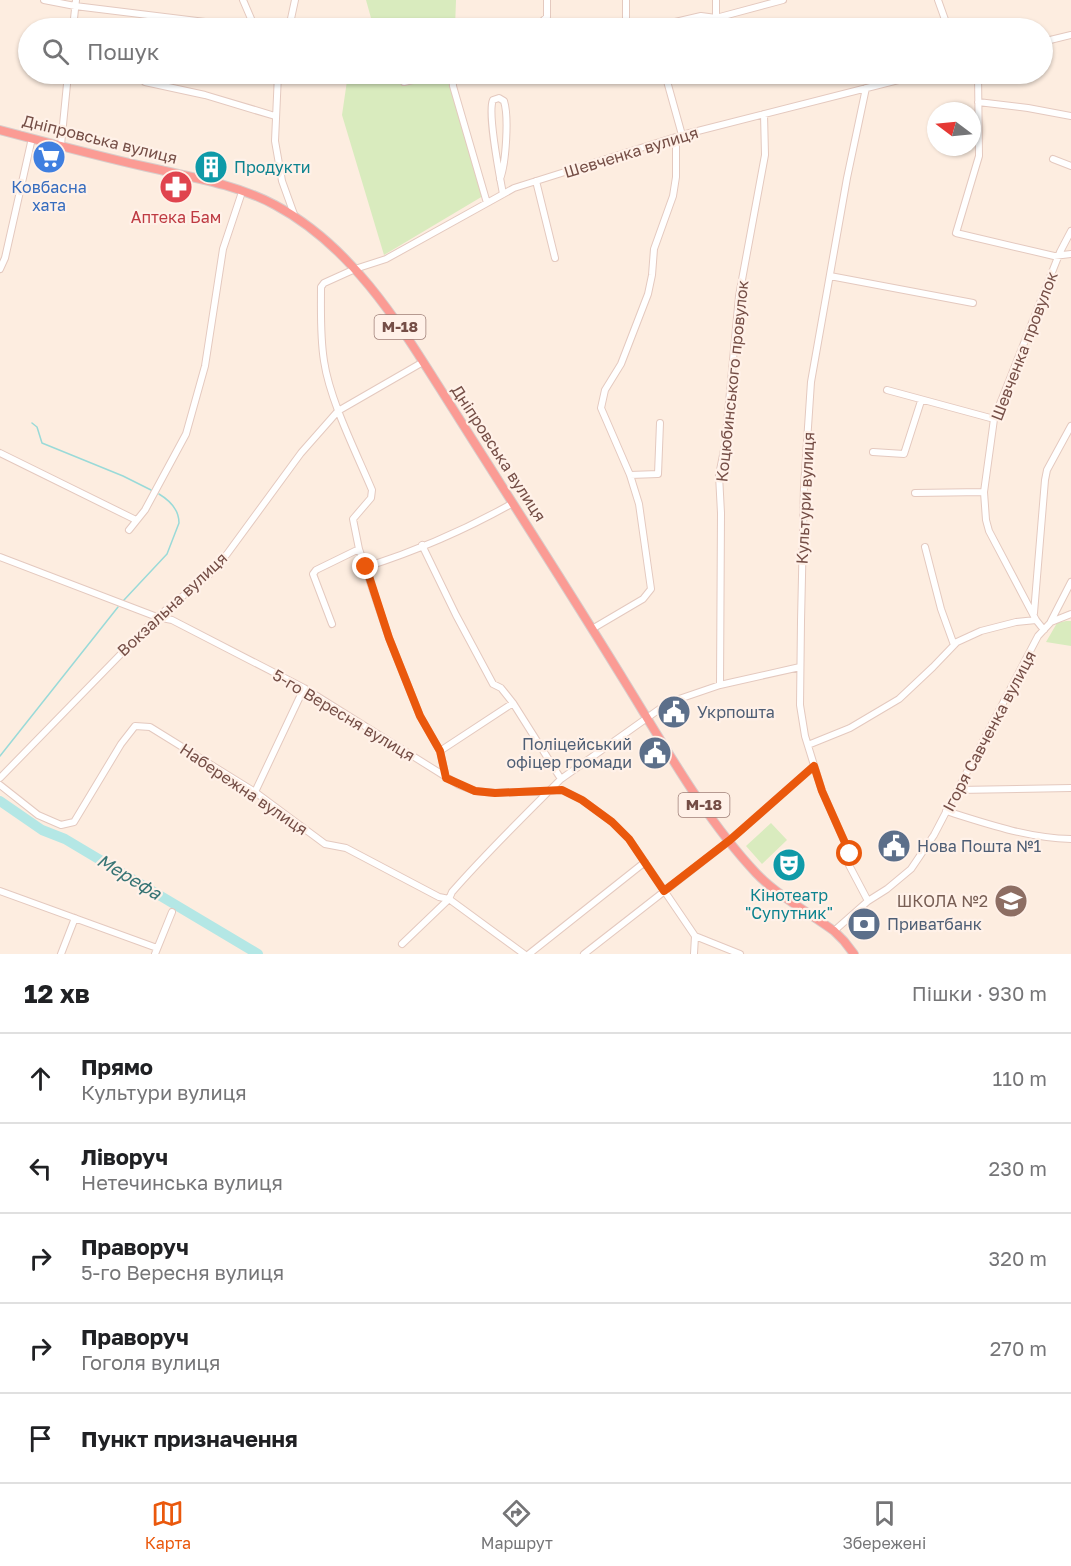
<!DOCTYPE html>
<html lang="uk">
<head>
<meta charset="utf-8">
<style>
  body { margin:0; font-family:"Golos Text",sans-serif; background:#f6f6f6; color:#202124 }
  .compass { position:absolute; left:927px; top:102px; width:54px; height:54px; border-radius:50%; background:#fff; box-shadow:0 2px 4px #0004; rotate:286deg }
  .stop { position:absolute; width:18px; height:18px; margin:-14px; border:4px solid #ea580c; border-radius:50%; background:#fff }
  .stop.end { background:#ea580c; border-color:#fff; box-shadow:0 2px 6px #0008 }
  .list { margin:0; padding:0; list-style:none }
  h2 { display:flex; justify-content:space-between; align-items:center; height:78px; margin:0; padding:0 24px; font-size:26px }
  h2 small { font-size:20px; font-weight:400; color:#757577 }
  .list li { display:grid; grid-template-columns:39px 1fr auto; gap:18px; align-items:center; box-sizing:border-box; height:90px; padding:0 24px; border-top:2px solid #e0e0e0 }
  .list b { display:block; font-size:22px; white-space:nowrap }
  .list p { margin:0; font-size:20px; white-space:nowrap; color:#757577 }
  .list em { font-size:20px; font-style:normal; color:#757577 }
  .icon { flex:none; width:33px; height:33px; fill:none; stroke:currentColor; stroke-width:2; stroke-linecap:round; stroke-linejoin:round }
  .map { position:relative; flex:none; width:1071px; height:954px; overflow:hidden }
  .search { position:absolute; background:#fff; box-shadow:0 2px 4px #0004; left:18px; right:18px; top:18px; height:66px; display:flex; align-items:center; gap:15px; box-sizing:border-box; padding:0 21px; border-radius:33px; color:#757577; font-size:22px }
  .sheet { height:528px; background:#fff }
  nav { display:flex; justify-content:space-around; align-items:center; box-sizing:border-box; height:84px; border-top:2px solid #e0e0e0; background:#fff; font-size:16px; color:#757577 }
  nav a { display:grid; justify-items:center; gap:3px }
  nav .on { color:#ea580c }
  .map>svg:first-child { display:block }
  .green { fill:#d9ebbe }
  .lines { fill:none; stroke-linecap:round; stroke-linejoin:round }
  .stream { stroke:#9adad8; stroke-width:1.5 }
  .river { stroke:#b4e7e5; stroke-width:10 }
  .minor-casing { stroke:#e4c9bf; stroke-width:8 }
  .highway-casing { stroke:#d8cdcb; stroke-width:10 }
  .minor { stroke:#fff; stroke-width:6 }
  .highway { stroke:#fb9b94; stroke-width:8 }
  .route { stroke:#ea580c; stroke-width:8 }
  .labels { text-anchor:middle; stroke-width:4.5; stroke-linejoin:round; paint-order:stroke }
  .shield { fill:#fff1e8; stroke:#9e7f77; stroke-width:1.5 }
  .shield-label { font-size:15px; font-weight:bold; fill:#754e46 }
  .street-label { font-size:16px; fill:#754e46; stroke:#fff1e8 }
  .culture-label { font-size:16px; fill:#0d838f; stroke:#fff1e8; text-anchor:start }
  .shop-label { font-size:16px; fill:#366cbe; stroke:#fff1e8 }
  .health-label { font-size:16px; fill:#be3a42; stroke:#fff1e8 }
  .service-label { font-size:16px; fill:#4e5e75; stroke:#fff1e8; text-anchor:start }
  .education-label { font-size:16px; fill:#785e54; stroke:#fff1e8; text-anchor:end }
  .water-label { font-size:18px; font-style:italic; fill:#377474; stroke:#fff1e8 }
</style>
</head>
<body>
<div class="map">
<svg width="1071" height="954" viewBox="0 0 1071 954">
  <rect width="100%" height="100%" fill="#fdede0"/>
  <path class="green" d="M366 0H456L455 28H357L362 22 371 18Z
    M348 74H448L483 196 384 255 342 115Z
    M1066 621H1071V646L1046 642 1057 623Z
    M771 823 787 840 762 864 746 846Z"/>
  <g class="lines">
    <path class="stream" d="M32 423 37 427 42 443 123 476 151 490
      M124 600 167 554 179 523C179 510 169 500 159 494
      M0 756 118 607"/>
    <path class="river" d="M0 801 42 830 65 839 258 954"/>
    <defs>
      <path id="minor" d="M44 0 75 6 254 28
        M243 0 255 28
        M716 0V18
        M938 0 948 28
        M73 28 76 0
        M289 28 295 0
        M535 28 547 17V0
        M626 28V0
        M657 28 658 26 701 16 716 18 783 0
        M1042 42 1071 35
        M278 74 275 141 282 181 295 217
        M452 74 453 86 487 203
        M665 74 682 135
        M978 74 979 156 956 233 1054 256 1071 254
        M145 82 205 95 275 116
        M404 82 439 74
        M866 88 847 178 811 382 804 487 801 621 800 705 805 736 822 791 850 854 849 865 868 901
        M978 102 1028 108 1071 116
        M61 145 68 74
        M1053 159 1071 166
        M500 179C506 163 509 117 504 101L499 98 493 100C487 113 500 177 503 194
        M536 181 555 258
        M0 269 5 258 32 138
        M830 276 973 303
        M887 390 994 419
        M873 452 904 454 921 401
        M0 453 136 520
        M630 475 658 474 660 423
        M915 493 984 492
        M129 530 145 510 186 434 205 366 223 249 242 192
        M422 545 456 615 493 684 501 688 513 703
        M925 547 941 609 954 645
        M0 557 157 617 172 620 304 688 459 785 475 791 495 793 562 790 582 800 612 822 629 839 695 936 740 954
        M366 567C416 551 467 529 513 503
        M1034 613 1045 480 1047 470 1071 426
        M1051 621 1071 582
        M332 624 313 574 316 570 359 549
        M592 629 643 599 651 589 639 504 630 475 601 408 605 390 621 364 648 294 652 275 654 249 673 196 676 177V137
        M1044 630 1036 620 989 531 986 520 984 492 994 419 1060 252 1071 231
        M720 685 721 513 719 475 725 445 739 296 765 155 764 114
        M808 745 850 728 899 699 933 667 957 642 981 631 1016 622 1036 620
        M440 751 513 703 561 779
        M0 778 157 617 210 574 227 554 301 453 338 411 423 362
        M446 778 440 751 420 716 389 638 359 549 353 519 371 498 372 490C356 452 330 401 324 361 320 336 321 312 321 287L324 283 355 269 386 259 514 188 682 135 922 74
        M0 785 38 815 61 825 74 822 121 744 135 726 150 727 255 792 325 844 346 848 439 897 449 899 524 954
        M958 790 1071 788
        M255 792 304 688
        M946 811C987 824 1028 838 1071 839
        M0 891 157 948
        M834 931 868 901 887 889 911 869 934 835 1038 636 1051 622 1071 614
        M402 944 449 899 452 892C487 852 524 816 561 779L661 708 679 699 720 685 800 667
        M61 954 75 918
        M155 954 172 912
        M529 954 645 862
        M584 954 730 840 814 766
        M694 954 695 936"/>
      <path id="highway" d="M0 130C49 143 98 156 147 167 190 177 236 184 275 205 361 251 409 341 460 420 515 507 571 594 625 682 664 745 705 819 756 873 778 896 808 912 834 931L844 941 854 954"/>
    </defs>
    <use href="#minor" class="minor-casing"/>
    <use href="#highway" class="highway-casing"/>
    <use href="#minor" class="minor"/>
    <use href="#highway" class="highway"/>
  </g>
  <g class="lines">
    <path class="route" d="M366 567 389 638 420 716 440 751 446 778 475 791 495 793 562 790 582 800 612 822 629 839 664 891 730 840 814 766 822 791 850 854"/>
  </g>
  <defs>
    <symbol id="supermarket-disc" viewBox="-11 -11 22 22"><circle r="9.5" fill="#3f7fe0" stroke="#fff1e8"/><path d="M-6-5.5h2.5l.6 2H6L4.5 2H-2.5L-4.4-4H-6ZM-1.5 3.2a1.3 1.3 0 1 0 .1 0ZM3 3.2a1.3 1.3 0 1 0 .1 0Z" fill="#fff"/></symbol>
    <symbol id="building-disc" viewBox="-11 -11 22 22"><circle r="9.5" fill="#0f9aa8" stroke="#fff1e8"/><path d="M-4-6H4V6H1V3H-1V6H-4ZM-2.5-4.3h1.7v1.8h-1.7ZM.8-4.3h1.7v1.8H.8ZM-2.5-1h1.7V.8h-1.7ZM.8-1h1.7V.8H.8Z" fill="#fff"/></symbol>
    <symbol id="pharmacy-disc" viewBox="-11 -11 22 22"><circle r="9.5" fill="#e0444e" stroke="#fff1e8"/><path d="M-2-6h4v4h4v4h-4v4h-4v-4h-4v-4h4Z" fill="#fff"/></symbol>
    <symbol id="civic-disc" viewBox="-11 -11 22 22"><circle r="9.5" fill="#5c6f8a" stroke="#fff1e8"/><path d="M-.6-6.5H3V-4.5H.6V-3L4-1V1h2V6H-6V1h2V-1L-.6-3ZM-1.2 2.5V6h2.4V2.5Z" fill="#fff"/></symbol>
    <symbol id="theatre-disc" viewBox="-11 -11 22 22"><circle r="9.5" fill="#0f9aa8" stroke="#fff1e8"/><path d="M-5-5.5Q0-4 5-5.5V0Q5 5 0 6Q-5 5-5 0ZM-3.3-2.5H-1v1.5H-3.3ZM1-2.5H3.3v1.5H1ZM-2.8 1Q0 5.5 2.8 1Z" fill="#fff"/></symbol>
    <symbol id="school-disc" viewBox="-11 -11 22 22"><circle r="9.5" fill="#8d6e63" stroke="#fff1e8"/><path d="M0-5L7-2L0 1L-7-2ZM-4 1L0 2.5L4 1V4Q0 6-4 4Z" fill="#fff"/></symbol>
    <symbol id="bank-disc" viewBox="-11 -11 22 22"><circle r="9.5" fill="#5c6f8a" stroke="#fff1e8"/><path d="M-6-4H6V4H-6ZM0-2.3a2.3 2.3 0 1 0 0 4.6a2.3 2.3 0 1 0 0-4.6Z" fill="#fff"/></symbol>
  </defs>
  <g fill-rule="evenodd">
    <use href="#supermarket-disc" x="30" y="138" width="38" height="38"/>
    <use href="#building-disc" x="192" y="148" width="38" height="38"/>
    <use href="#pharmacy-disc" x="157" y="168" width="38" height="38"/>
    <use href="#civic-disc" x="655" y="693" width="38" height="38"/>
    <use href="#civic-disc" x="636" y="734" width="38" height="38"/>
    <use href="#civic-disc" x="875" y="827" width="38" height="38"/>
    <use href="#theatre-disc" x="770" y="846" width="38" height="38"/>
    <use href="#school-disc" x="992" y="882" width="38" height="38"/>
    <use href="#bank-disc" x="845" y="905" width="38" height="38"/>
  </g>
  <g class="labels">
    <g class="shield">
      <rect x="374.5" y="315" width="51" height="24" rx="4.5"/>
      <rect x="678.5" y="793" width="51" height="24" rx="4.5"/>
    </g>
    <g class="shield-label">
      <text x="400" y="332">М-18</text>
      <text x="704" y="810">М-18</text>
    </g>
    <g class="street-label">
      <text transform="translate(100 139) rotate(14)" y="6">Дніпровська вулиця</text>
      <text transform="translate(631 152) rotate(-17)" y="6">Шевченка вулиця</text>
      <text transform="translate(1024 346) rotate(-69)" y="6">Шевченка провулок</text>
      <text transform="translate(732 381) rotate(-84)" y="6">Коцюбинського провулок</text>
      <text transform="translate(499 453) rotate(57)" y="6">Дніпровська вулиця</text>
      <text transform="translate(805 498) rotate(-87)" y="6">Культури вулиця</text>
      <text transform="translate(172 604) rotate(-43)" y="6">Вокзальна вулиця</text>
      <text transform="translate(344 715) rotate(31)" y="6">5-го Вересня вулиця</text>
      <text transform="translate(989 731) rotate(-62)" y="6">Ігоря Савченка вулиця</text>
      <text transform="translate(244 789) rotate(34)" y="6">Набережна вулиця</text>
    </g>
    <g class="culture-label">
      <text x="234" y="173">Продукти</text>
      <text x="789" y="901" text-anchor="middle">Кінотеатр<tspan x="789" dy="18">"Супутник"</tspan></text>
    </g>
    <g class="shop-label">
      <text x="49" y="193">Ковбасна<tspan x="49" dy="18">хата</tspan></text>
    </g>
    <g class="health-label">
      <text x="176" y="223">Аптека Бам</text>
    </g>
    <g class="service-label">
      <text x="697" y="718">Укрпошта</text>
      <text x="632" y="750" text-anchor="end">Поліцейський<tspan x="632" dy="18">офіцер громади</tspan></text>
      <text x="917" y="852">Нова Пошта №1</text>
      <text x="887" y="930">Приватбанк</text>
    </g>
    <g class="education-label">
      <text x="988" y="907">ШКОЛА №2</text>
    </g>
    <g class="water-label">
      <text transform="translate(129 877) rotate(31)" y="6">Мерефа</text>
    </g>
  </g>
</svg>
<svg class="compass" viewBox="-18 -18 36 36"><path d="M0-13l5 13h-10z" fill="#e53935"/><path d="M0 13l5-13h-10z" fill="#757577"/></svg>
<div class="stop" style="left:850px;top:854px"></div>
<div class="stop end" style="left:366px;top:567px"></div>
<div class="search"><svg class="icon" aria-label="search" viewBox="0 0 24 24"><circle cx="10" cy="10" r="6"/><path d="M15 15l6 6"/></svg>Пошук</div>
</div>
<section class="sheet">
<h2>12 хв<small>Пішки · 930 m</small></h2>
<ul class="list">
<li><svg class="icon" aria-label="ahead" viewBox="0 0 24 24"><path d="M12 20V5M6 11l6-6 6 6"/></svg><div><b>Прямо</b><p>Культури вулиця</p></div><em>110 m</em></li>
<li><svg class="icon" aria-label="left" viewBox="0 0 24 24"><path d="M17 20v-9H6M10 6l-5 5 5 5"/></svg><div><b>Ліворуч</b><p>Нетечинська вулиця</p></div><em>230 m</em></li>
<li><svg class="icon" aria-label="right" viewBox="0 0 24 24"><path d="M7 20v-9h11M14 6l5 5-5 5"/></svg><div><b>Праворуч</b><p>5-го Вересня вулиця</p></div><em>320 m</em></li>
<li><svg class="icon" aria-label="right" viewBox="0 0 24 24"><path d="M7 20v-9h11M14 6l5 5-5 5"/></svg><div><b>Праворуч</b><p>Гоголя вулиця</p></div><em>270 m</em></li>
<li><svg class="icon" aria-label="arrive" viewBox="0 0 24 24"><path d="M6 21V4h12l-3 4 3 4H6"/></svg><div><b>Пункт призначення</b></div></li>
</ul>
</section>
<nav>
<a class="on"><svg class="icon" aria-label="map" viewBox="0 0 24 24"><path d="M3 6l6-2 6 2 6-2v14l-6 2-6-2-6 2zM9 4v14M15 6v14"/></svg>Карта</a>
<a><svg class="icon" aria-label="directions" viewBox="0 0 24 24"><path d="M12 3l9 9-9 9-9-9zM9 14v-3h6M13 9l2 2-2 2"/></svg>Маршрут</a>
<a><svg class="icon" aria-label="saved" viewBox="0 0 24 24"><path d="M7 4h10v16l-5-4-5 4z"/></svg>Збережені</a>
</nav>
</body>
</html>
